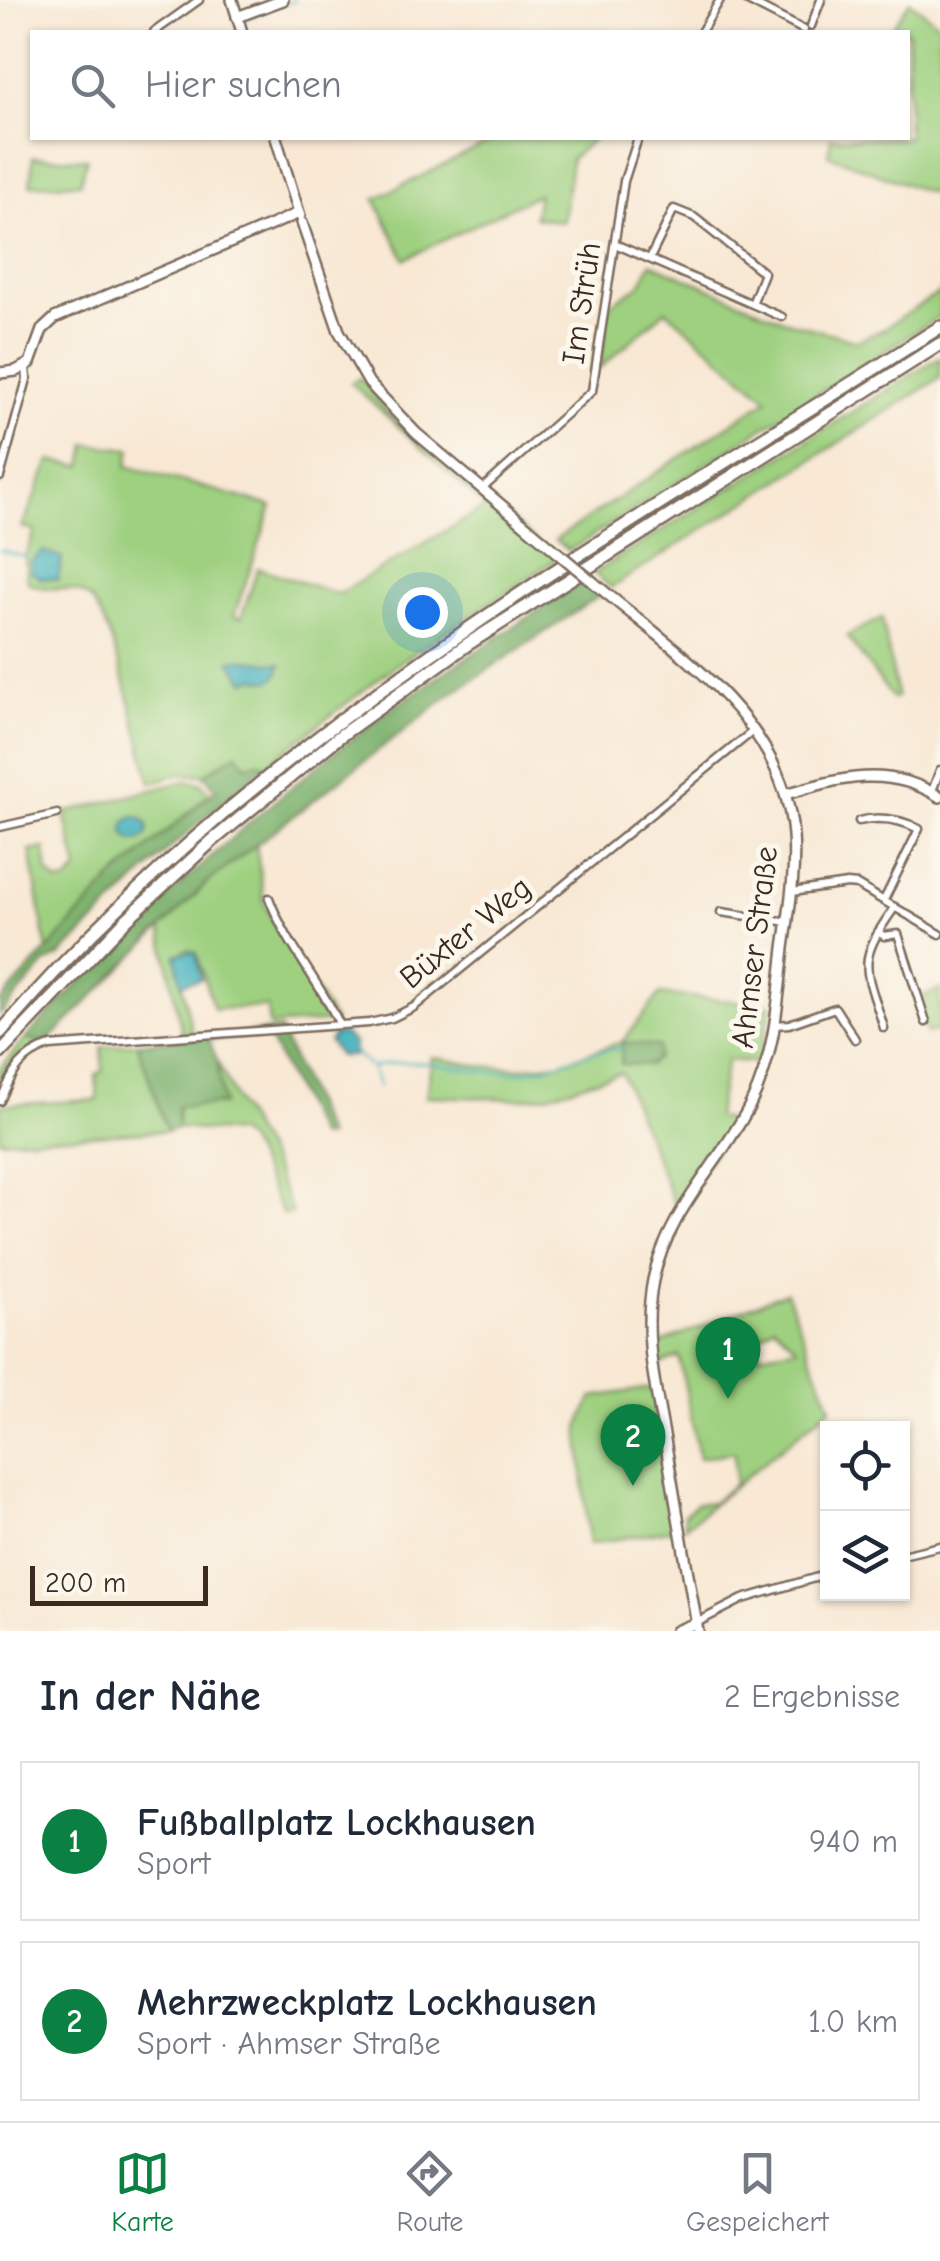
<!DOCTYPE html>
<html lang="de">
<head>
<meta charset="utf-8">
<style>
  body { margin:0; font-family:"Comic Neue",sans-serif; background:#f6f6f7; color:#1f2937 }
  .controls { position:absolute; right:30px; bottom:30px; display:grid; overflow:hidden; border-radius:0px; box-shadow:0 2px 8px #0004 }
  .controls button { width:90px; height:90px; display:grid; place-items:center; padding:0; border:0; border-bottom:2px solid #e0e1e3; background:#fff; color:#1f2937; font:50px sans-serif }
  .scale { position:absolute; left:30px; bottom:25px; width:178px; box-sizing:border-box; padding-left:10px; border:5px solid #3b2a1e; border-top:0; font-size:28px; line-height:35px; white-space:nowrap; color:#3b2a1e; -webkit-text-stroke:8px #fbf7ec; paint-order:stroke }
  .you { position:absolute; left:422px; top:612px; width:35px; height:35px; margin:-25px; border:8px solid #fff; border-radius:50%; background:#1a73e8; box-shadow:0 0 0 15px #1a73e833 }
  .badge { display:grid; place-items:center; width:65px; height:65px; border-radius:50%; background:#0b8043; color:#fff; font-size:32px; font-weight:700 }
  .pin { position:absolute; translate:-50% -82px; filter:drop-shadow(0 2px 5px #0008) }
  .pin::after { content:''; position:absolute; top:52px; width:35px; height:30px; background:inherit; clip-path:polygon(0 0,100% 0,50% 100%) }
  .list { margin:0; padding:0; list-style:none }
  h2 { display:flex; justify-content:space-between; align-items:center; height:130px; margin:0; padding:0 40px; font-size:42px }
  h2 small { font-size:32px; font-weight:400; color:#747a83 }
  .list li { display:grid; grid-template-columns:65px 1fr auto; gap:30px; align-items:center; box-sizing:border-box; height:160px; margin:0 20px 20px; padding:0 20px; border:2px solid #e0e1e3; border-radius:0px }
  .list b { display:block; font-size:38px; white-space:nowrap }
  .list p { margin:0; font-size:32px; white-space:nowrap; color:#747a83 }
  .list em { font-size:32px; font-style:normal; color:#747a83 }
  .icon { flex:none; width:55px; height:55px; fill:none; stroke:currentColor; stroke-width:2; stroke-linecap:round; stroke-linejoin:round }
  .map { position:relative; flex:none; width:940px; height:1631px; overflow:hidden }
  .search { position:absolute; background:#fff; box-shadow:0 2px 8px #0004; left:30px; right:30px; top:30px; height:110px; display:flex; align-items:center; gap:25px; box-sizing:border-box; padding:0 35px; border-radius:0px; color:#747a83; font-size:38px }
  .sheet { height:490px; background:#fff }
  nav { display:flex; justify-content:space-around; align-items:center; box-sizing:border-box; height:140px; border-top:2px solid #e0e1e3; background:#fff; font-size:28px; color:#747a83 }
  nav a { display:grid; justify-items:center; gap:5px }
  nav .on { color:#0b8043 }
  .map>svg:first-child { display:block }
  .green { fill:#9ed080; stroke:#6c7d4f; stroke-width:2.5; fill-rule:evenodd }
  .forest { fill:#7eb26e; stroke:#5c6e46; stroke-width:2.5 }
  .water { fill:#42b0be; stroke:#3e6d6e; stroke-width:2.5 }
  .lines { fill:none; stroke-linecap:round; stroke-linejoin:round }
  .stream { stroke:#42b0be; stroke-width:2.5 }
  .street-casing { stroke:#7d6c5e; stroke-width:11 }
  .secondary-casing { stroke:#7d6c5e; stroke-width:14 }
  .highway-casing { stroke:#7d6c5e; stroke-width:16 }
  .street { stroke:#fff; stroke-width:6 }
  .secondary { stroke:#fff; stroke-width:9 }
  .highway { stroke:#fff; stroke-width:11 }
  .secondary-bridge-casing { stroke:#7d6c5e; stroke-width:14; stroke-linecap:butt }
  .secondary-bridge { stroke:#fff; stroke-width:9 }
  .labels { text-anchor:middle; stroke-width:10; stroke-linejoin:round; paint-order:stroke }
  .street-label { font-size:32px; fill:#3b2a1e; stroke:#fbf7ec }
</style>
</head>
<body>
<div class="map">
<svg width="940" height="1631" viewBox="0 0 940 1631">
  <rect width="100%" height="100%" fill="#fbf7ec"/>
  <filter id="ink" filterUnits="userSpaceOnUse"><feTurbulence type="fractalNoise" baseFrequency=".01" numOctaves="2"/><feDisplacementMap in="SourceGraphic" scale="20" xChannelSelector="R" yChannelSelector="G"/><feConvolveMatrix kernelMatrix="1 2 1 2 8 2 1 2 1" color-interpolation-filters="sRGB"/></filter>
  <filter id="wash" filterUnits="userSpaceOnUse"><feTurbulence type="fractalNoise" baseFrequency=".0048" numOctaves="4" result="noise"/><feDisplacementMap in="SourceGraphic" scale="40" xChannelSelector="R" yChannelSelector="G"/><feGaussianBlur stdDeviation="2.25" result="paint"/><feColorMatrix in="noise" values="0 0 0 0 0 0 0 0 0 0 0 0 0 0 0 0 0 1.4 0 .05"/><feComposite in="paint" operator="in"/></filter>
  <g filter="url(#wash)">
    <rect width="100%" height="100%" fill="#f8e8d4"/>
    <path class="green" d="M910 1 940 25V197L828 155 831 138H908V32H889Z
      M498 138H594L571 159 563 222 534 217 538 194 405 259 375 199Z
      M33 157 87 159 80 183 30 185Z
      M651 263 783 320 857 341 882 330 940 292V316L569 551 555 540 768 399 666 310 600 368 609 305 640 285Z
      M940 357V378L611 588 594 573Z
      M360 378 391 416 557 559 399 663 265 766 259 762 247 766 236 753 204 775 177 774 151 783C141 748 112 610 85 595 67 584 45 594 27 581L25 557 35 531 22 527 50 461 83 466 87 444 131 449 127 466 272 506 234 616 241 618 258 568 338 594 486 507 351 383Z
      M882 618 897 697 893 699 847 636Z
      M186 781 200 783 210 794 111 880 47 951 30 851 45 848 48 873 58 883 67 881 78 871 65 813Z
      M256 844 264 902 275 926 334 1021 269 1026 267 1007 214 1009 196 952 187 949 176 956 192 1033 182 1034 161 928 209 881Z
      M940 989V1029L927 1034 916 999Z
      M660 994 771 1005 760 1063 727 1060 716 1117 734 1122 676 1209 621 1072 548 1095 520 1099 426 1096 432 1057 479 1066 518 1068 558 1063 622 1042Z
      M26 1038 46 1043 18 1059 0 1096V1069Z
      M137 1043 167 1131 0 1140V1105L98 1100 96 1075 103 1071 102 1047Z
      M217 1060 238 1105 270 1159 292 1213 283 1215 248 1142 238 1133 178 1128 177 1107 223 1104Z
      M786 1292 831 1407 685 1527 684 1514 697 1503H712L735 1484 734 1452 699 1458 679 1356 658 1365 657 1345ZM774 1325 797 1347 759 1354 756 1340Z
      M652 1388 675 1529 589 1544 579 1427 593 1397Z"/>
    <path class="forest" d="M583 580 601 595 451 694 209 881 46 1043 26 1038C139 919 260 805 393 708 455 663 521 624 583 580Z
      M237 753 247 766 259 762 265 766 170 848 60 956 47 962 0 1015V1002L111 880 216 789 204 775Z
      M280 1030 327 1137 319 1138 267 1035 209 1040 217 1060 223 1104 177 1107 178 1128 167 1131 137 1043Z
      M622 1042 658 1046V1057L649 1065 621 1064Z"/>
    <path class="water" d="M43 551 62 558 58 580 40 578 30 571V563Z
      M236 659 281 664C278 680 270 684 255 678L245 681 230 661Z
      M124 829a12 12 0 1 1 24 0a12 12 0 1 1-24 0Z
      M186 952H196L201 979 181 984 176 955Z
      M335 1033 343 1034 354 1043 353 1056H339L329 1042Z"/>
    <g class="lines">
      <path class="stream" d="M282 5 295 0
        M248 18 265 11
        M0 550 25 557
        M355 1053 370 1067
        M373 1067C424 1052 472 1078 523 1072 550 1069 600 1044 623 1050
        M372 1069 379 1087"/>
    </g>
  </g>
  <g filter="url(#ink)">
    <g class="lines">
      <defs>
        <path id="street" d="M746 0 804 30
          M811 26 821 0
          M154 32 199 0
          M701 32 720 0
          M615 244 782 317
          M650 258 674 209 694 217 764 273 752 304
          M0 477 27 379 26 367
          M482 489 592 391 624 181 638 138
          M932 791 940 770
          M859 821C880 816 900 819 919 829L884 900
          M0 827 57 814
          M792 892 847 884 857 885 940 934
          M269 898C286 944 319 981 340 1025
          M721 912 788 922
          M878 932 884 936 898 934 926 1022
          M774 1025 789 1024 835 1008 855 1039
          M884 1028C865 966 855 963 895 907
          M0 1101C13 1073 19 1056 50 1046L369 1023 392 1018 414 1007 753 731
          M902 1555 940 1546
          M696 1623 743 1599 828 1574"/>
        <path id="secondary" d="M232 0 242 32
          M237 17 283 0
          M276 138 300 216
          M302 223 339 331 369 383 416 433 557 552
          M0 373 16 371 30 363 42 330 55 318 299 213
          M593 582C675 652 783 717 793 835 796 873 789 911 784 948 778 1000 775 1055 751 1103 720 1165 668 1210 653 1280 642 1335 656 1390 666 1445 676 1507 687 1569 698 1631
          M786 794C839 778 889 764 940 797
          M676 1631 696 1623"/>
        <path id="highway" d="M0 1033C259 731 610 538 940 327
          M0 1053 127 919 212 841 340 736 468 644 940 344"/>
      </defs>
      <use href="#street" class="street-casing"/>
      <use href="#secondary" class="secondary-casing"/>
      <use href="#highway" class="highway-casing"/>
      <use href="#street" class="street"/>
      <use href="#secondary" class="secondary"/>
      <use href="#highway" class="highway"/>
      <defs>
        <path id="secondary-bridge" d="M557 552 593 582"/>
      </defs>
      <use href="#secondary-bridge" class="secondary-bridge-casing"/>
      <use href="#secondary-bridge" class="secondary-bridge"/>
    </g>
  </g>
  <g class="labels">
    <g class="street-label">
      <text transform="translate(581 303) rotate(-82)" y="11">Im Strüh</text>
      <text transform="translate(465 932) rotate(-39)" y="11">Büxter Weg</text>
      <text transform="translate(754 947) rotate(-83)" y="11">Ahmser Straße</text>
    </g>
  </g>
</svg>
<div class="controls">
<button><svg class="icon" aria-label="locate" viewBox="0 0 24 24"><circle cx="12" cy="12" r="6"/><path d="M12 2v4M12 18v4M2 12h4M18 12h4"/></svg></button>
<button><svg class="icon" aria-label="layers" viewBox="0 0 24 24"><path d="M12 4l9 5-9 5-9-5zM3 14l9 5 9-5"/></svg></button>
</div>
<div class="scale">200 m</div>
<div class="you"></div>
<div class="pin badge" style="left:728px;top:1399px">1</div>
<div class="pin badge" style="left:633px;top:1486px">2</div>
<div class="search"><svg class="icon" aria-label="search" viewBox="0 0 24 24"><circle cx="10" cy="10" r="6"/><path d="M15 15l6 6"/></svg>Hier suchen</div>
</div>
<section class="sheet">
<h2>In der Nähe<small>2 Ergebnisse</small></h2>
<ul class="list">
<li><span class="badge">1</span><div><b>Fußballplatz Lockhausen</b><p>Sport</p></div><em>940 m</em></li>
<li><span class="badge">2</span><div><b>Mehrzweckplatz Lockhausen</b><p>Sport · Ahmser Straße</p></div><em>1.0 km</em></li>
</ul>
</section>
<nav>
<a class="on"><svg class="icon" aria-label="map" viewBox="0 0 24 24"><path d="M3 6l6-2 6 2 6-2v14l-6 2-6-2-6 2zM9 4v14M15 6v14"/></svg>Karte</a>
<a><svg class="icon" aria-label="directions" viewBox="0 0 24 24"><path d="M12 3l9 9-9 9-9-9zM9 14v-3h6M13 9l2 2-2 2"/></svg>Route</a>
<a><svg class="icon" aria-label="saved" viewBox="0 0 24 24"><path d="M7 4h10v16l-5-4-5 4z"/></svg>Gespeichert</a>
</nav>
</body>
</html>
